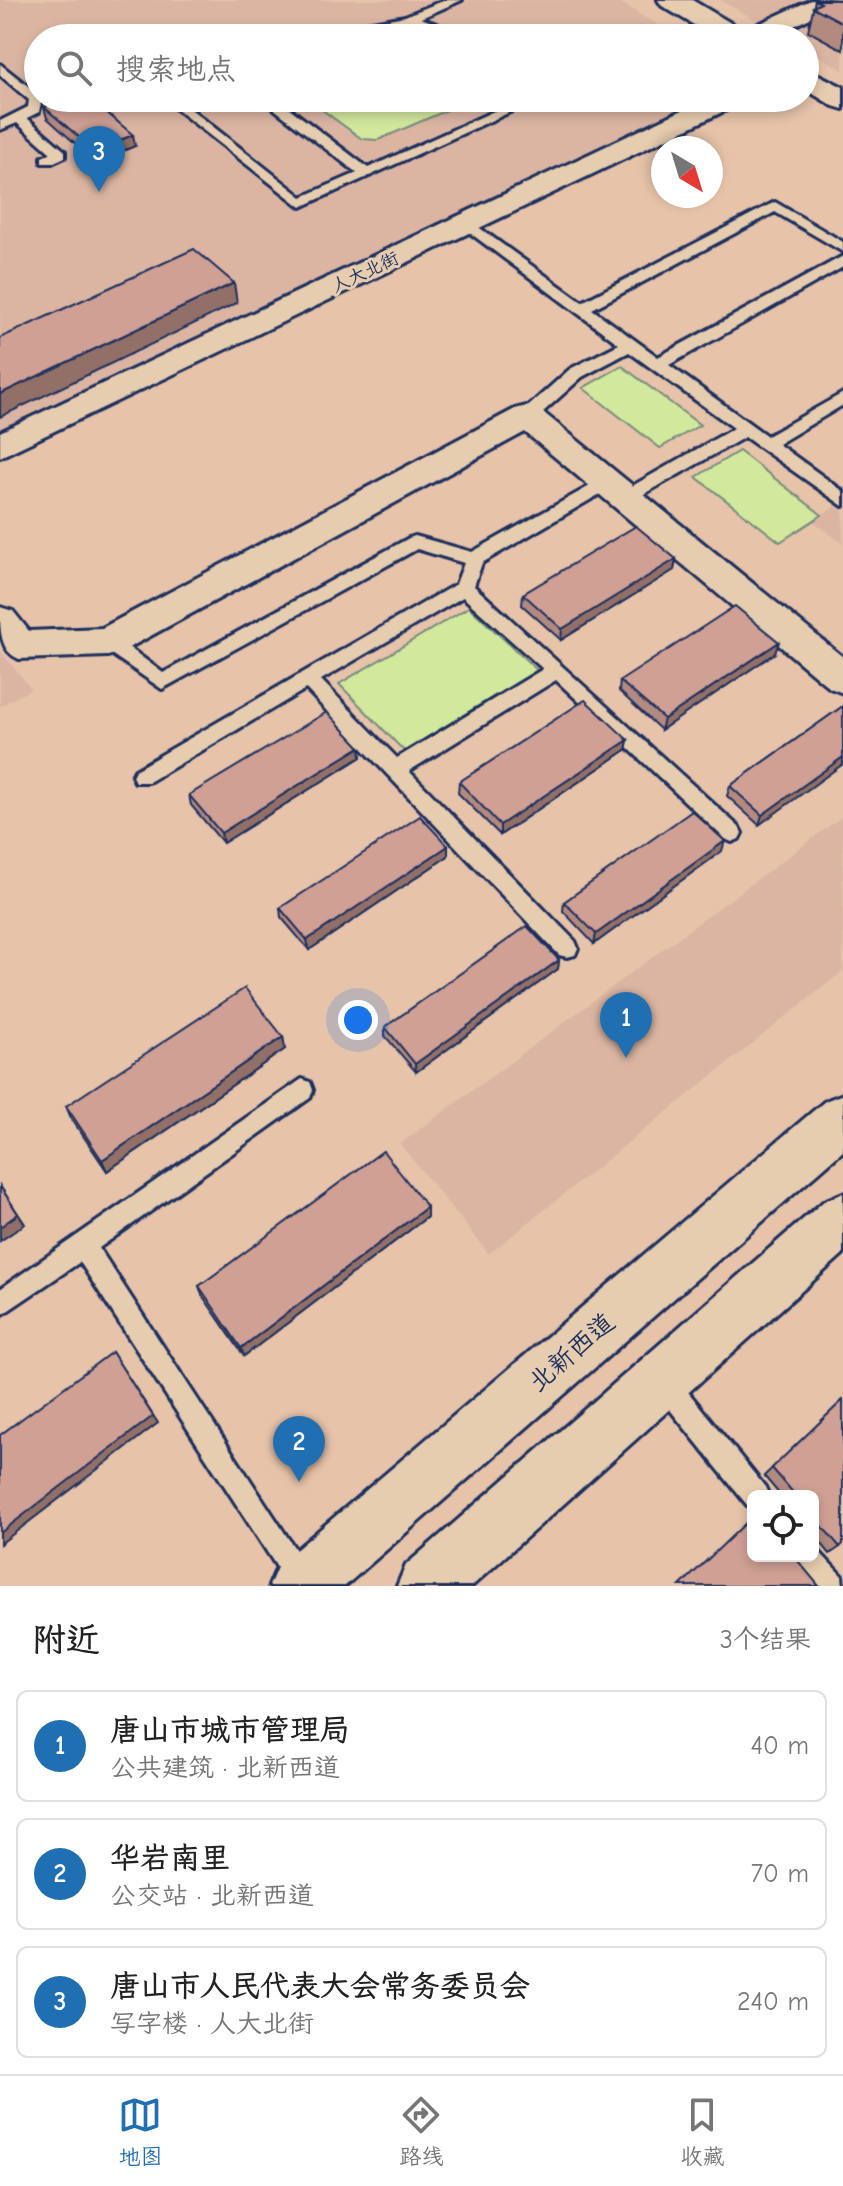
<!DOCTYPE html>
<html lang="zh">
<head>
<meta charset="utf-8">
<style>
  body { margin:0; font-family:"Comic Neue","LXGW WenKai TC",sans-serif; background:#f2f2f2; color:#222 }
  .controls { position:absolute; right:24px; bottom:24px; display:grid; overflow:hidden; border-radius:12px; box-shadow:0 4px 12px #0003 }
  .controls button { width:72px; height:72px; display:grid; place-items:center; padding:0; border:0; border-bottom:2px solid #e0e0e0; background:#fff; color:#222; font:40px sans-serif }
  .compass { position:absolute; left:651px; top:136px; width:72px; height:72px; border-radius:50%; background:#fff; box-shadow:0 4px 12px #0003; rotate:142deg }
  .you { position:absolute; left:358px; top:1020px; width:28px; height:28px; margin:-20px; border:6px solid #fff; border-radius:50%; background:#1a73e8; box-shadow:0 0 0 12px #1a73e833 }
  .badge { display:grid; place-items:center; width:52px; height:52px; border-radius:50%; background:#1f6fb2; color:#fff; font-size:26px; font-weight:700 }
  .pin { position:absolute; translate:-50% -66px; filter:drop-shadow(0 2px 4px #0008) }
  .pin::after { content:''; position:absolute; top:42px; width:28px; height:24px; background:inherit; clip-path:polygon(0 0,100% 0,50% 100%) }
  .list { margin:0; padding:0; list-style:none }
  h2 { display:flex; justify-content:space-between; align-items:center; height:104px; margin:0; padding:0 32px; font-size:34px }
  h2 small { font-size:26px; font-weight:400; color:#767676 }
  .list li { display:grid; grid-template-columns:52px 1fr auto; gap:24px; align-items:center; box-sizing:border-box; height:112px; margin:0 16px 16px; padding:0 16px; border:2px solid #e0e0e0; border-radius:12px }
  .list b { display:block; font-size:30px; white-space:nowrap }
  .list p { margin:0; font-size:26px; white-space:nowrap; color:#767676 }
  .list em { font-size:26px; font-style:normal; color:#767676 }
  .icon { flex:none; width:44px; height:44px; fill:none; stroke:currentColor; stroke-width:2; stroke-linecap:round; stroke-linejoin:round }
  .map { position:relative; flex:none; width:843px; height:1586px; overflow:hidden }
  .search { position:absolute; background:#fff; box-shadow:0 4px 12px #0003; left:24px; right:24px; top:24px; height:88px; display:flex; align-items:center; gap:20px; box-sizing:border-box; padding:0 28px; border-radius:44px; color:#767676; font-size:30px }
  .sheet { height:488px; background:#fff }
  nav { display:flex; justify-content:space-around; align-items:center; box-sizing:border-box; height:112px; border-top:2px solid #e0e0e0; background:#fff; font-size:22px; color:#767676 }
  nav a { display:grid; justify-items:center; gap:4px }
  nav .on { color:#1f6fb2 }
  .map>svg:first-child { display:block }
  .built { fill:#dbb5a2 }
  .green { fill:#d2e89d; stroke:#768c7e; stroke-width:2 }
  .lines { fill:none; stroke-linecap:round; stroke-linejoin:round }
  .service-casing { stroke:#1b2f5e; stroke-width:6 }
  .minor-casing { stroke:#1b2f5e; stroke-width:6 }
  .tertiary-casing { stroke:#1b2f5e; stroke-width:6 }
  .primary-casing { stroke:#1b2f5e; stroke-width:6 }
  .service { fill:#e7cdaf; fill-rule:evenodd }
  .minor { fill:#e7cdaf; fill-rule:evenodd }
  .tertiary { fill:#e7cdaf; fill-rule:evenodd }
  .primary { fill:#e7cdaf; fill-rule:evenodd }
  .wall { fill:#b38a80; stroke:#1b2f5e; stroke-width:2 }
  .shaded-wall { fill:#927068; stroke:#1b2f5e; stroke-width:2 }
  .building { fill:#d0a095; stroke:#1b2f5e; stroke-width:2 }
  .labels { text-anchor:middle; stroke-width:6; stroke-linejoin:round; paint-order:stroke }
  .far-street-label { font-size:18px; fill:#1b2f5e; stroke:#e7cdaf }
  .near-street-label { font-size:26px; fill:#1b2f5e; stroke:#e7cdaf }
</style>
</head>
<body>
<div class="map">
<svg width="843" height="1586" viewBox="0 0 843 1586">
  <rect width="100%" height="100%" fill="#e6c3a9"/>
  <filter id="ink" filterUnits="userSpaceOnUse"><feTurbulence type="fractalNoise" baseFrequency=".0125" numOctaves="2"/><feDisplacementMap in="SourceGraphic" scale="16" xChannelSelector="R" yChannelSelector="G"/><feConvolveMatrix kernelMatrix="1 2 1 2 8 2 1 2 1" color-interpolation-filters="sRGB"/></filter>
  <g filter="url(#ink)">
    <path class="built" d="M0 0H616L679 38H38V98H708L0 432Z
      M720 0H843V70L805 48V38H787Z
      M843 501V544L813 521Z
      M0 650 31 689 0 706Z
      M843 816V971L489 1254 400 1144Z"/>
    <path class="green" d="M306 98H475L378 140 362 139Z
      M622 366 700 425 660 448 583 388Z
      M739 451 822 515 780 542 696 477Z
      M469 607 538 671 406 753 339 684Z"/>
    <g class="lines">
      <defs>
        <path id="service" d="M445 0H462L421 18 442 26 459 38C437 38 421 22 397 23 375 25 357 38 335 38L367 23 405 16Z
          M0 64 38 94V98H42L39 112 27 118 65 151V157L52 163H42V157L51 153 17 123 0 130V121L28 107 29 100 0 75Z
          M162 98H177L302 197 357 173 260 98H276L368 168 523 98H541L301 207Z
          M775 202 843 242V252L775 212 592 309 658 357 843 256V267L669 365 767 436 843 393V405L778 444 843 491V506L745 437 630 502H618L615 498 618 494 734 428 629 352 582 377 533 421H521L519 417 521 413 570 369 619 344 458 224 460 221H470L582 302Z
          M606 477 615 483 612 487 482 563 474 586 739 827 742 833 739 839 732 842 725 839 556 680 409 771 575 941 578 948 575 955 567 957 559 955 306 689 149 782H135L132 776 135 770 456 584 464 563 417 549 162 689 101 647 99 642 101 637H115L163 673 409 538 415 536 472 552ZM463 597 543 669 397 758 321 680Z
          M302 1079 310 1082 313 1090 310 1098 99 1248 316 1581 314 1586H289L80 1262 0 1316V1289Z
          M663 1368 672 1372 765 1487 769 1496H753V1508L747 1505 654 1390 650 1381 654 1372Z
          M813 1545 842 1576 843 1586H814L793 1556H813Z"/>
        <path id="minor" d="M811 0 843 2 769 38H735L739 33Z
          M708 98H743L739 104 0 457V432Z
          M527 406 539 409 843 657V693L830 688 525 432 121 652 108 656 19 659C0 651 0 631 0 607L13 611 29 631 102 628 515 409Z"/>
        <path id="tertiary" d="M658 0H692L746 32 750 38H716L662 6Z
          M805 68 843 87V109L833 106 805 89Z"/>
        <path id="primary" d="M843 1094V1151L345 1586H269L278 1565 825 1101Z
          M843 1193V1254L472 1586H397L406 1565 824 1201Z"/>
      </defs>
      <use href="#service" class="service-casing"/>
      <use href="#minor" class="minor-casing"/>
      <use href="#tertiary" class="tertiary-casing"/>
      <use href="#primary" class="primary-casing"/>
      <use href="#service" class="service"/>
      <use href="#minor" class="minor"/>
      <use href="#tertiary" class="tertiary"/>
      <use href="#primary" class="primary"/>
    </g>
    <path class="wall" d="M815 0H843V50L808 31Z
      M44 107 135 146 96 162 47 118Z
      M676 559 674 570 561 640 522 605 523 594Z
      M775 653 661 730 619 691 620 681Z
      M843 706 759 825 727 796 730 786Z
      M628 740 626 750 500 835 458 793 459 782Z
      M360 747 361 757 223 843 191 805 189 795Z
      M448 846V856L309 950 281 917 280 908Z
      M722 851 594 944 563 911 564 902Z
      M559 960 558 969 416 1072 385 1036V1027Z
      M283 1037 285 1049 107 1171 71 1118 66 1106Z
      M427 1217 244 1356 202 1295 199 1286Z
      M843 1400 840 1547 830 1554 813 1533V1496H781L764 1476Z"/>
    <path class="shaded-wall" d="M133 135 135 146 96 162 94 150Z
      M234 283 237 303 0 417V394Z
      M676 559 674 570 561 640 562 629Z
      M779 642 775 653 661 730 664 719Z
      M628 740 626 750 500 835V825Z
      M360 747 361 757 223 843 221 833Z
      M843 757V764L759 825 762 815Z
      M725 841 722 851 594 944 596 934Z
      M448 846V856L309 950 307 940Z
      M559 960 558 969 416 1072 415 1064Z
      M283 1037 285 1049 107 1171 102 1160Z
      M0 1186 25 1224 0 1241Z
      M427 1207V1217L244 1356 241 1348Z
      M112 1352 158 1423 0 1544V1533Z"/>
    <path class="building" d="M815 0H843V23L813 7 821 3Z
      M67 98H90L133 135 94 150 44 107Z
      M194 249 234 283 0 394V338Z
      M636 526 676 559 562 629 523 594Z
      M735 606 779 642 664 719 620 681Z
      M585 700 628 740 500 825 459 782Z
      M843 706V757L762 815 730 786Z
      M327 712 360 747 221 833 189 795Z
      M692 811 725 841 596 934 564 902Z
      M420 816 448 846 307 940 280 908Z
      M527 926 559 960 415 1064 385 1027Z
      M245 988 283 1037 102 1160 66 1106Z
      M383 1151 427 1207 241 1348 199 1286Z
      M0 1186 18 1214 0 1227Z
      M112 1352 153 1416 0 1533V1435Z
      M843 1400V1544L840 1547 813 1516V1496H796L772 1468Z
      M753 1516V1556H794L819 1586H680Z"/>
  </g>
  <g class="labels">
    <g class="far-street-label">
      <text transform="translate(365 272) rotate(-25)" y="6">人大北街</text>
    </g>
    <g class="near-street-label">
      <text transform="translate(571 1352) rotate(-41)" y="9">北新西道</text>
    </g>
  </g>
</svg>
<div class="controls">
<button><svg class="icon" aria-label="locate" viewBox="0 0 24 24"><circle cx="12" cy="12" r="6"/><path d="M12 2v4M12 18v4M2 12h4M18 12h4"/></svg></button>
</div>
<svg class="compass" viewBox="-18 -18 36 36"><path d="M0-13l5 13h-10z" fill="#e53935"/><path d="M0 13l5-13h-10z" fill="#767676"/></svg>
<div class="you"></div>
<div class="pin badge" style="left:626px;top:1058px">1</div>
<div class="pin badge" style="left:299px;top:1482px">2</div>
<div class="pin badge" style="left:99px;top:192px">3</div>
<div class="search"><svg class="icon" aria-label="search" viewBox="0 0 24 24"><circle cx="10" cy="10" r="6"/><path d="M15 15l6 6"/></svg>搜索地点</div>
</div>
<section class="sheet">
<h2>附近<small>3个结果</small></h2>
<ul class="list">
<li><span class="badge">1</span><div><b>唐山市城市管理局</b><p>公共建筑 · 北新西道</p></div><em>40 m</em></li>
<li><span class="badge">2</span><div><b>华岩南里</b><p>公交站 · 北新西道</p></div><em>70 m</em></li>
<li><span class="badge">3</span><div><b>唐山市人民代表大会常务委员会</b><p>写字楼 · 人大北街</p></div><em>240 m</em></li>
</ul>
</section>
<nav>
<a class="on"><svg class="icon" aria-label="map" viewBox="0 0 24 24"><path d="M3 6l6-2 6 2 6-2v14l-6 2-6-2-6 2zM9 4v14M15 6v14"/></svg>地图</a>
<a><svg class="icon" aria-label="directions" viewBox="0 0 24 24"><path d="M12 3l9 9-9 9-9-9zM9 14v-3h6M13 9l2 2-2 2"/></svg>路线</a>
<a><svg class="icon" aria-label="saved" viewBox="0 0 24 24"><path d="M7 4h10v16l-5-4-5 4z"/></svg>收藏</a>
</nav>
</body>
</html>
